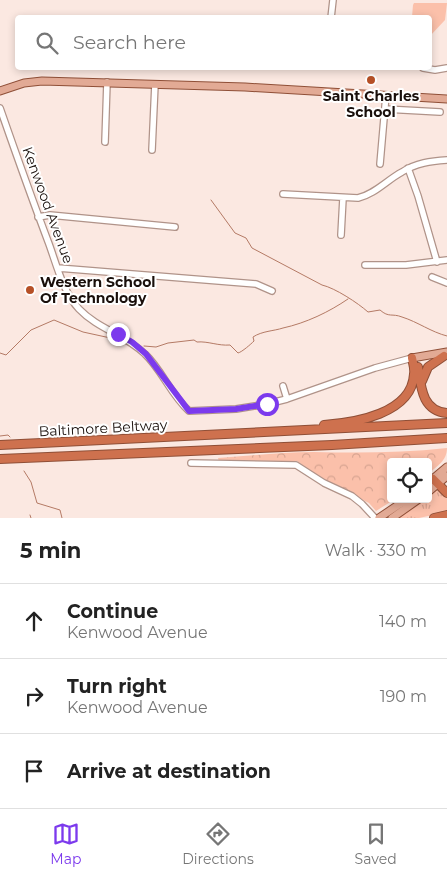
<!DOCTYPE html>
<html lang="en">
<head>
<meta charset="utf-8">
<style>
  body { margin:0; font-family:Montserrat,sans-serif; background:#f2f2f2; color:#222 }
  .controls { position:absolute; right:15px; bottom:15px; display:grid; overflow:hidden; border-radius:5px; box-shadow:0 2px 8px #0003 }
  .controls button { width:45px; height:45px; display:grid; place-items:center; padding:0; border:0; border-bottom:1px solid #e0e0e0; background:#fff; color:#222; font:25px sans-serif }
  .stop { position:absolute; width:15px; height:15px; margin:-11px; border:4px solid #7c3aed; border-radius:50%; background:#fff }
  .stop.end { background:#7c3aed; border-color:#fff; box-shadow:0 1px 5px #0008 }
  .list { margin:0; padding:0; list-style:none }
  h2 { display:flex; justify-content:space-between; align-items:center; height:65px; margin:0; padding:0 20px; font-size:21px }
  h2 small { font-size:16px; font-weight:400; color:#767676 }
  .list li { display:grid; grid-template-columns:32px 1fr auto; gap:15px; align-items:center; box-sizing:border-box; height:75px; padding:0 20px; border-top:1px solid #e0e0e0 }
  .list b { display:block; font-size:19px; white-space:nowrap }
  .list p { margin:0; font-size:16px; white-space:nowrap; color:#767676 }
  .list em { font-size:16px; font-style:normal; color:#767676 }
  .icon { flex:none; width:28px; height:28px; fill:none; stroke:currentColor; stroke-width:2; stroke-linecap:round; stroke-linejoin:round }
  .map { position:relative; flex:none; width:447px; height:518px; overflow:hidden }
  .search { position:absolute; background:#fff; box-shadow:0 2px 8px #0003; left:15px; right:15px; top:15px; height:55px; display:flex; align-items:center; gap:12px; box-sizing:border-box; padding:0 18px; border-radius:5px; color:#767676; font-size:19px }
  .sheet { height:290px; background:#fff }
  nav { display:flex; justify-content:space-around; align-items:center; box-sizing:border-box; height:70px; border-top:1px solid #e0e0e0; background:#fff; font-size:14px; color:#767676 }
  nav a { display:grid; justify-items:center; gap:2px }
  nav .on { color:#7c3aed }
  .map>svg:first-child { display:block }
  .grass { fill:url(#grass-tufts) }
  .forest { fill:url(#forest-crowns) }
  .pitch { fill:#fbc0aa }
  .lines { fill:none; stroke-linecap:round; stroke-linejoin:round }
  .stream { stroke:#b47a65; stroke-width:1 }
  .minor-casing { stroke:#b09389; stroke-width:8 }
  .major-casing { stroke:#8f4f37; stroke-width:9 }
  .highway-casing { stroke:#8f4f37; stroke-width:10 }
  .minor { stroke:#fff; stroke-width:5.5 }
  .major { stroke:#e2aa95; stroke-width:7 }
  .highway { stroke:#ce714e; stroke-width:8 }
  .route { stroke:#7c3aed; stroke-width:6 }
  .poi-dot { fill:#b65026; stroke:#fff; stroke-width:2 }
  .labels { text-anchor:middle; stroke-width:4; stroke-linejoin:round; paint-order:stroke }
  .poi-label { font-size:14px; font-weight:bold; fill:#190f0b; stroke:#fff }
  .street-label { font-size:14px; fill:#190f0b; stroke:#fff }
</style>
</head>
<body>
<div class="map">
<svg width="447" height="518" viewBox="0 0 447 518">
  <defs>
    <pattern id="grass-tufts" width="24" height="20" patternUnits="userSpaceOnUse" patternTransform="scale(1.25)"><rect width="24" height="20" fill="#fbc0aa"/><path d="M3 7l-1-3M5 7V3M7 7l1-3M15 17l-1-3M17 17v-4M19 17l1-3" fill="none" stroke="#d7a491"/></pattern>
    <pattern id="forest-crowns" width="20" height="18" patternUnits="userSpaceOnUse" patternTransform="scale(1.25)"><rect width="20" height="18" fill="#fbc0aa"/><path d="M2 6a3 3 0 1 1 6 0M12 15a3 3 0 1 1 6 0" fill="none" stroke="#d7a491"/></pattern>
  </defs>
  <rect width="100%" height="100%" fill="#fbe8e1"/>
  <path class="grass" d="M434 490H437L447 498V512L419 518H399L423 499H428V495Z"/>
  <path class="forest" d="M447 448C447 461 437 466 428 474V462H391V499H395L376 511 369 503 324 481 297 461 219 462 218 458C250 456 282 452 314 452 358 453 402 453 447 448Z"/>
  <path class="pitch" d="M414 3H447L445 20 430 36V18L412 17 413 5Z"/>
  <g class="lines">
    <path class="stream" d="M211 200 235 233 246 238 252 248 322 285C335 288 358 303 368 312L380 310C389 318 392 313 402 317 418 322 431 332 447 336
      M144 346 156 347 168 343 194 340 197 342C208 341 218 346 230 345L238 353C242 352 251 344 254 341L253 337C262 331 274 331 283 328 306 323 329 312 348 299
      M0 353 6 355 31 330 54 320 83 332 115 339
      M0 436 8 435 10 437
      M24 471 31 482 37 503 60 510 62 518
      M30 515 31 518"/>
    <defs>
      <path id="minor" d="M331 18 333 0
        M423 68 435 70 447 68
        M0 108C16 154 32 199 49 244 57 266 63 292 79 309 98 329 126 335 145 354 162 370 171 395 189 411L236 409 267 404 287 399 375 368 412 358
        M385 109 440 112
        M105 142 107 82
        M152 150 155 84
        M380 164 386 95
        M408 168 418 196 437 262
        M283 194 358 198C375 194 387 180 402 172 416 163 431 161 447 160
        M38 217 50 215 175 227
        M341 235 343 198
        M365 265H406L447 260
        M58 268 256 284 272 291
        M432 277 447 283
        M283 386 287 399
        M191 463 296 465 324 483 352 496 362 504 375 518"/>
      <path id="major" d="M0 91 24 83 42 81 245 87 447 99
        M412 358 447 352
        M428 483 447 467
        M428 492 447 476
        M379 518 407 499
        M392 518 419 499"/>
      <path id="highway" d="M418 367C421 387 422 411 447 413
        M422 381 428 367 444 356
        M324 425C354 423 412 414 414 374 415 369 413 363 412 358
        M0 445 447 423
        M0 459 332 445 447 438
        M433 479 447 493
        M434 518 447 515"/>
    </defs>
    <use href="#minor" class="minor-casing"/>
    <use href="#major" class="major-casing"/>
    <use href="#highway" class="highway-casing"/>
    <use href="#minor" class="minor"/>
    <use href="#major" class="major"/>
    <use href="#highway" class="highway"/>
  </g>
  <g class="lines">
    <path class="route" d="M118 334 132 342 146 354 189 411 236 409 267 404"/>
  </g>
  <g class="poi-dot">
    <circle cx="371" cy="80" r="5"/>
    <circle cx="30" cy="290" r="5"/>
  </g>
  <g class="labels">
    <g class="poi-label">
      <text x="371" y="101">Saint Charles<tspan x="371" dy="16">School</tspan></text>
      <text x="40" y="287" text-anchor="start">Western School<tspan x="40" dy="16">Of Technology</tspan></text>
    </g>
    <g class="street-label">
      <text transform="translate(48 205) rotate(70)" y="5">Kenwood Avenue</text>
      <text transform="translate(103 428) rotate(-3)" y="5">Baltimore Beltway</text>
    </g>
  </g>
</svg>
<div class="controls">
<button><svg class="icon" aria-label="locate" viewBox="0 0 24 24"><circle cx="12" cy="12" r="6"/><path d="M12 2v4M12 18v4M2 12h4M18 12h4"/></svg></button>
</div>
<div class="stop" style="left:267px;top:404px"></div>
<div class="stop end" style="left:118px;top:334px"></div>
<div class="search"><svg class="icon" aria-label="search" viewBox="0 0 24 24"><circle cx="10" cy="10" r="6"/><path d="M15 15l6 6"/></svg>Search here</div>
</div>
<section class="sheet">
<h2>5 min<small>Walk · 330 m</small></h2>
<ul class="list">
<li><svg class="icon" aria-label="ahead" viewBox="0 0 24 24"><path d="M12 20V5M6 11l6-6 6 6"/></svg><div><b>Continue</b><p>Kenwood Avenue</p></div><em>140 m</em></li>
<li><svg class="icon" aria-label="right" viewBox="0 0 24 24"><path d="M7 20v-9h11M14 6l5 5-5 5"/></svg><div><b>Turn right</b><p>Kenwood Avenue</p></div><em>190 m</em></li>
<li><svg class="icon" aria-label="arrive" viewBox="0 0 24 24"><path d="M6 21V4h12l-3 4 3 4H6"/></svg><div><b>Arrive at destination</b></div></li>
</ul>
</section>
<nav>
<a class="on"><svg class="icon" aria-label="map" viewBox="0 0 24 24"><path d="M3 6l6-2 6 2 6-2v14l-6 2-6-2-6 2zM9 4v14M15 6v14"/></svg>Map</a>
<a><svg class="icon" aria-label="directions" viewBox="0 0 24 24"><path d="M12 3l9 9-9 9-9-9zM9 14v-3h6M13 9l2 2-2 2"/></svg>Directions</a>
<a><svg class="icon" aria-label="saved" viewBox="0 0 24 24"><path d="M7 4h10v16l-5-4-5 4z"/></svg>Saved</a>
</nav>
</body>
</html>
